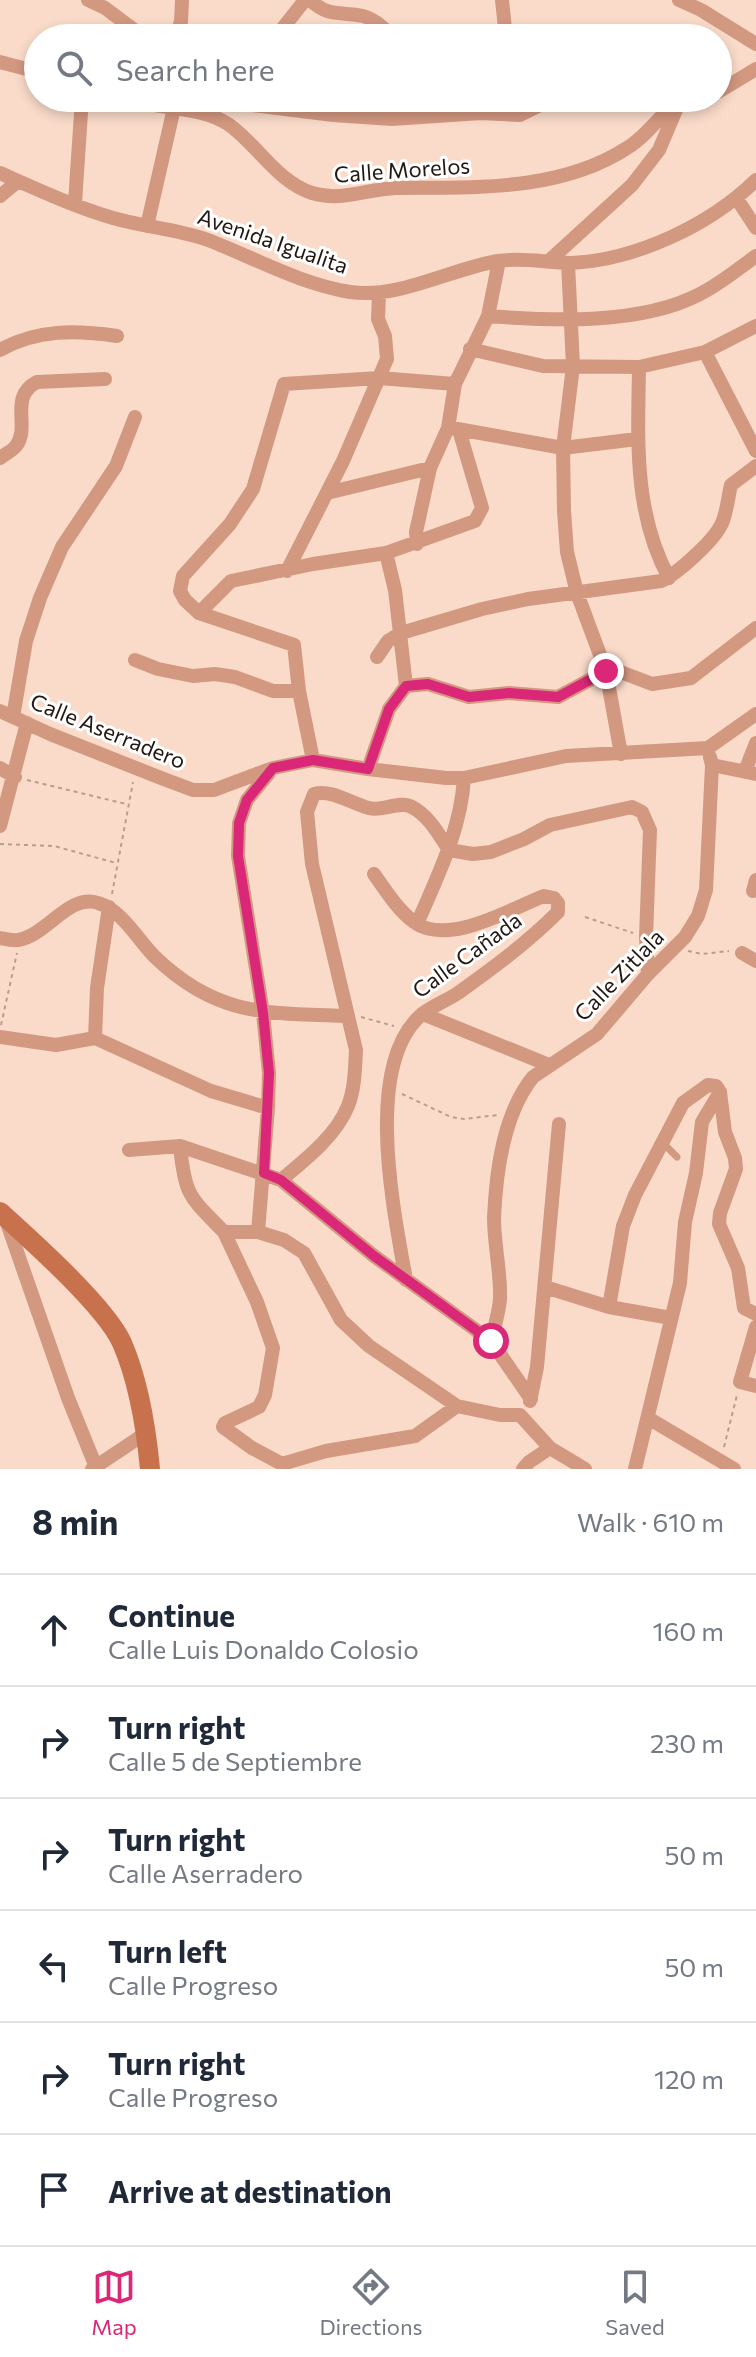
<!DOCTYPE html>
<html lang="en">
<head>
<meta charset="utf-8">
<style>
  body { margin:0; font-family:Commissioner,sans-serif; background:#f6f6f7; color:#1f2937 }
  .stop { position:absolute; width:24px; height:24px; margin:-18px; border:6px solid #db2777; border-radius:50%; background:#fff }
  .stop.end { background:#db2777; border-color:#fff; box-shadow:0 2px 8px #0008 }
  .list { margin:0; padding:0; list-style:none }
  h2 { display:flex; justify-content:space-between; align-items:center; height:104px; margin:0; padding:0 32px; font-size:34px }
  h2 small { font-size:26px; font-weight:400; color:#747a83 }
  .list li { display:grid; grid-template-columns:52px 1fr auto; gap:24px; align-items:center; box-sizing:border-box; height:112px; padding:0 32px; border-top:2px solid #e0e1e3 }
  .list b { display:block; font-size:30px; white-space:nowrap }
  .list p { margin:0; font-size:26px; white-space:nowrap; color:#747a83 }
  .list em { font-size:26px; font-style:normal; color:#747a83 }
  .icon { flex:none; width:44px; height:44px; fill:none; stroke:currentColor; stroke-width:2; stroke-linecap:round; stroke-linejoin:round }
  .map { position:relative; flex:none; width:756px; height:1469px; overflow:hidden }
  .search { position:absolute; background:#fff; box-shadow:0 4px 12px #0003; left:24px; right:24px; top:24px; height:88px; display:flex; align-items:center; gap:20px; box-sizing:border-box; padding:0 28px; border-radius:44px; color:#747a83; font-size:30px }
  .sheet { height:776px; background:#fff }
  nav { display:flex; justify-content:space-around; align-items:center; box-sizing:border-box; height:112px; border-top:2px solid #e0e1e3; background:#fff; font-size:22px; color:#747a83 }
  nav a { display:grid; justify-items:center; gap:4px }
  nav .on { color:#db2777 }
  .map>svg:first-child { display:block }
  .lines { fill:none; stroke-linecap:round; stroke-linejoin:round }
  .path { stroke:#b79e90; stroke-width:2; stroke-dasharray:4 4; stroke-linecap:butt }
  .lane { stroke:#d39880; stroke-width:7 }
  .street { stroke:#d39880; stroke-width:14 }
  .secondary { stroke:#c7714d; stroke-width:20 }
  .route { stroke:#db2777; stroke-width:10 }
  .labels { text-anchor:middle; stroke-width:6; stroke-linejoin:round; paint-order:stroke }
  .street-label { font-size:22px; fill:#221711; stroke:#fff }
</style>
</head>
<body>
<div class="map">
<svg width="756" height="1469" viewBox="0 0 756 1469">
  <rect width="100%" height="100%" fill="#fadbca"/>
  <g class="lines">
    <path class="path" d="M27 780 126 804
      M0 844 54 846 116 863
      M112 894 133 782
      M585 917 633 933
      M688 951 702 954 729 951
      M361 1017 394 1026
      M1 1025 17 953
      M402 1094 451 1117 464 1119 498 1115
      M724 1447 737 1395"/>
    <path class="lane" d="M663 1143 677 1157"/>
    <path class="street" d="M88 0 105 8 145 38
      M310 0C329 18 341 11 363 16 375 19 385 30 395 38
      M502 0 506 38
      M679 0 701 10 756 44
      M175 38 181 22 182 0
      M275 38 305 0
      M0 62 38 72
      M718 92 756 69
      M128 98C160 111 199 105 228 124 257 144 277 182 312 193 342 202 366 189 396 188 474 187 559 192 627 148 647 136 662 113 680 98
      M237 98 244 104 333 115 392 119 481 113 520 115 554 98
      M0 173C36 189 75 207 113 218 144 227 177 229 208 240 255 258 300 284 350 292 400 299 450 269 498 261 523 257 547 263 571 263 636 260 710 225 756 180
      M0 196 18 181
      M737 199 756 228
      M75 203 82 98
      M147 226 174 108
      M550 260 632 185 659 150 681 98
      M568 263 573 366 563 448 564 511 567 552 577 593 606 671 621 754
      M488 316C552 321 641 325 700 294 720 284 738 269 756 256
      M470 349 543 366 639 367 705 352 756 326
      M0 350C37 329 76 330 117 336
      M705 352 756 451
      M639 367C638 439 633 512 669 578
      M452 428 563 448 637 439
      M0 458C5 454 12 451 16 446 31 427 8 397 37 382L105 379
      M327 493 430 468
      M417 544 416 532 430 468 448 428 455 384 488 316 499 261
      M386 553 395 590 406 686
      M287 571 343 461 387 359 385 336 378 319 379 294
      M199 613 231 581 313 564 386 553 475 521 482 508 459 430
      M377 657 388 641 401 633 482 609 528 599 661 581C677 574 715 540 722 523 727 512 728 497 731 485L756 466
      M135 660 158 669 193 676 215 674 235 677 273 691H299
      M0 711 50 734 161 778 193 790H214L273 768 313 760 368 769 446 778H464L566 756 708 748 756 714
      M13 717 26 641 40 598 62 547 116 466 135 417
      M710 757 712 765 756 774
      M313 760 299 691 294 645 199 613 185 600 180 591 183 576 230 524 253 489 284 384 379 378 455 384
      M0 768 15 777
      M368 769 389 709 406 686 428 684 469 697 509 693 558 697 606 671H618L652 684 691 678 756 628
      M745 771 756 743
      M0 826 27 723
      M374 874C386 891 397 909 414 922 448 947 510 909 544 896L554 898 558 903V912C527 943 493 968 458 993 446 1001 432 1006 421 1015 363 1066 394 1212 406 1280
      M753 891 756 880
      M417 924C437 877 461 830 464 778
      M0 938C5 939 13 941 18 940 46 936 69 893 98 903 122 910 138 940 155 957 217 1017 268 1013 347 1016
      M742 953 756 961
      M423 1014 549 1065
      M0 1037 56 1045 95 1038 211 1091 268 1108
      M95 1038 97 988 109 907
      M720 1092 725 1132 735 1158 736 1169 720 1213 719 1224 738 1268 744 1308 756 1314
      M180 1146 281 1180 374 1256 491 1341
      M129 1150 180 1146C185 1197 190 1197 224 1232H258L284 1240 304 1253 341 1320 369 1346 457 1406
      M281 1180C305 1160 336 1136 348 1106 355 1088 355 1068 356 1050L312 864 307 812 314 794C332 789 352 804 369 808 382 812 399 800 412 807 429 816 439 835 449 850L473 854 491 852 524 839 550 825 632 807 642 812 650 830 646 937 648 974
      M6 1220 68 1398 96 1467
      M224 1232 257 1302 273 1348 265 1395 259 1407 225 1423 223 1427 252 1448 282 1464 326 1451 415 1436 457 1406 500 1415H520
      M258 1232 268 1108 269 1073 263 1013 238 856 239 823 247 800 269 773
      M545 1287 609 1307 671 1318
      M609 1307 623 1226 635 1195 683 1103 708 1085 716 1086 720 1092
      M756 1327 740 1382 756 1386
      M531 1399 491 1341C494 1328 499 1313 500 1299 501 1272 494 1245 494 1218 496 1172 503 1114 533 1077L597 1034 648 974 685 937 698 916 706 890 712 765
      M530 1401 537 1367 559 1124
      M520 1415 550 1448 585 1469
      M648 1418 734 1469
      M92 1469 146 1433
      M523 1469 529 1462 550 1448
      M635 1469 680 1283 685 1222 696 1173 702 1122 720 1092"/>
    <path class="secondary" d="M0 1212C31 1240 106 1307 122 1343 139 1382 146 1427 150 1469"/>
  </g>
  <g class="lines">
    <path class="route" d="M491 1341 374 1256 281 1180 264 1173 269 1073 263 1013 238 856 239 823 247 800 273 768 313 760 368 769 389 709 406 686 428 684 469 697 509 693 558 697 606 671"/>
  </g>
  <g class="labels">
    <g class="street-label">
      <text transform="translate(402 170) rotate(-4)" y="8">Calle Morelos</text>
      <text transform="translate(273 241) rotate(19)" y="8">Avenida Igualita</text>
      <text transform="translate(108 731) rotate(22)" y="8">Calle Aserradero</text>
      <text transform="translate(467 955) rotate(-36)" y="8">Calle Cañada</text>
      <text transform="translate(619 975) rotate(-46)" y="8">Calle Zitlala</text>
    </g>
  </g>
</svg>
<div class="stop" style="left:491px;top:1341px"></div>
<div class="stop end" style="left:606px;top:671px"></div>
<div class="search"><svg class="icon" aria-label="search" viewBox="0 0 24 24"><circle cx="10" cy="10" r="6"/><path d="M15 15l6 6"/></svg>Search here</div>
</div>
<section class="sheet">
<h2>8 min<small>Walk · 610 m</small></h2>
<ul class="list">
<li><svg class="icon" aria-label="ahead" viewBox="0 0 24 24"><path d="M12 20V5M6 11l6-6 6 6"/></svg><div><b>Continue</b><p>Calle Luis Donaldo Colosio</p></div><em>160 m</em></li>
<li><svg class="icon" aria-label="right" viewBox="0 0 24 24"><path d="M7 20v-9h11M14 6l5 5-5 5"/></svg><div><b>Turn right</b><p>Calle 5 de Septiembre</p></div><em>230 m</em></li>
<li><svg class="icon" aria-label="right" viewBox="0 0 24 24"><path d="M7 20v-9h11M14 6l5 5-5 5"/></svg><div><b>Turn right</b><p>Calle Aserradero</p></div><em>50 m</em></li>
<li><svg class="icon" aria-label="left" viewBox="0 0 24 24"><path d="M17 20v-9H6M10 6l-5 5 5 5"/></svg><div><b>Turn left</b><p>Calle Progreso</p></div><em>50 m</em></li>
<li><svg class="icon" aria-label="right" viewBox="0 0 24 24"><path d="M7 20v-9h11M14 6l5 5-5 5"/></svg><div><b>Turn right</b><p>Calle Progreso</p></div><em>120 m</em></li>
<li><svg class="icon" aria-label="arrive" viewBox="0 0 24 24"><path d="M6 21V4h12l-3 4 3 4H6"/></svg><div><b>Arrive at destination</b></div></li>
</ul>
</section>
<nav>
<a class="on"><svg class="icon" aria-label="map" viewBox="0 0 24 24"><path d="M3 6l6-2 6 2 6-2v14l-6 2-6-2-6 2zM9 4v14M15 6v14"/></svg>Map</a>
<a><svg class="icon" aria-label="directions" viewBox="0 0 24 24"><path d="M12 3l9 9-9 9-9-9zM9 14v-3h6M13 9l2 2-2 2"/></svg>Directions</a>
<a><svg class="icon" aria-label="saved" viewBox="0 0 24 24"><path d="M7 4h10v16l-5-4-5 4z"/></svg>Saved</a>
</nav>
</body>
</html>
